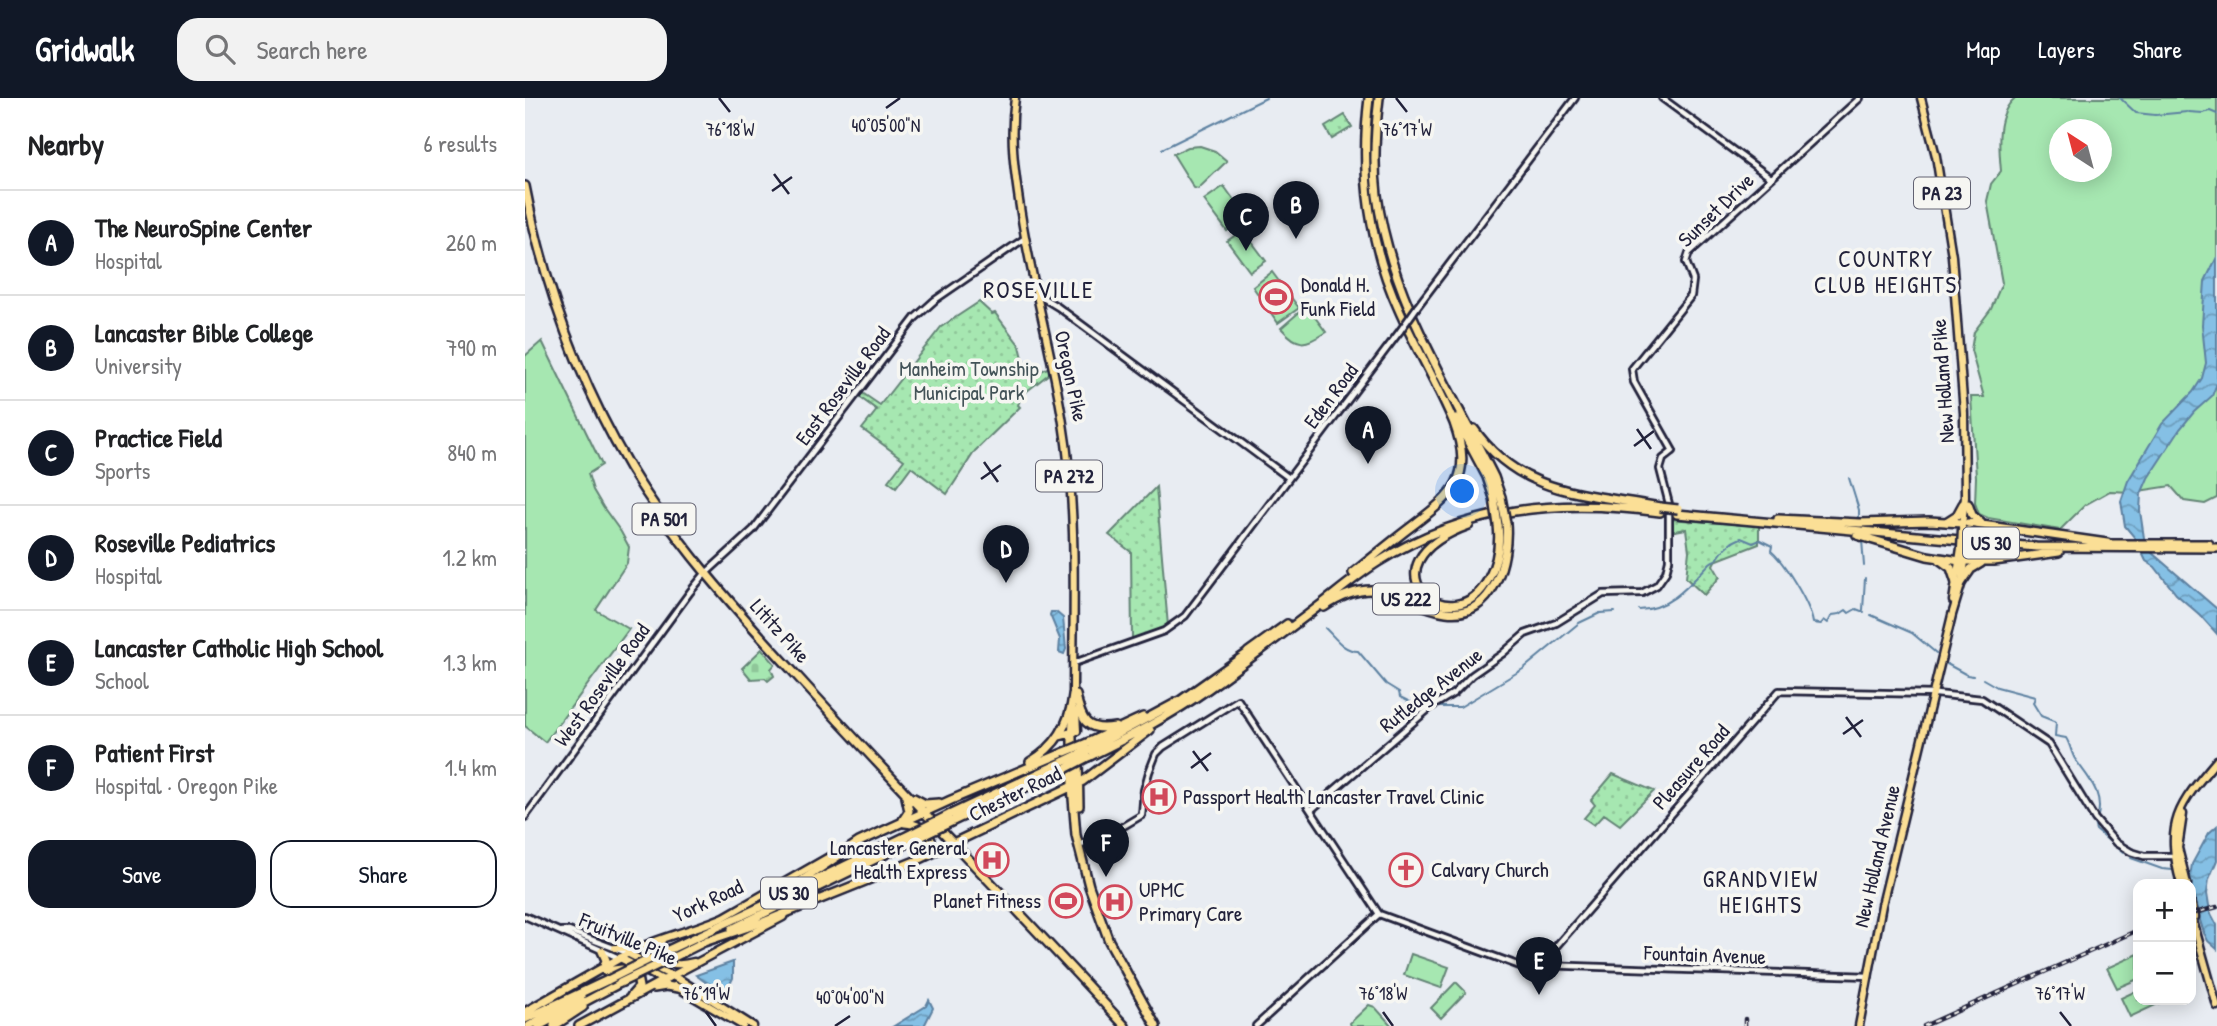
<!DOCTYPE html>
<html lang="en">
<head>
<meta charset="utf-8">
<style>
  body { margin:0; font-family:"Patrick Hand",sans-serif; background:#f2f2f2; color:#202124 }
  .controls { position:absolute; right:21px; bottom:21px; display:grid; overflow:hidden; border-radius:14px; box-shadow:0 4px 18px #0003 }
  .controls button { width:63px; height:63px; display:grid; place-items:center; padding:0; border:0; border-bottom:2px solid #e0e0e0; background:#fff; color:#202124; font:35px sans-serif }
  .compass { position:absolute; left:1524px; top:21px; width:63px; height:63px; border-radius:50%; background:#fff; box-shadow:0 4px 18px #0003; rotate:324deg }
  .you { position:absolute; left:938px; top:394px; width:24px; height:24px; margin:-18px; border:5px solid #fff; border-radius:50%; background:#1a73e8; box-shadow:0 0 0 10px #1a73e833 }
  .badge { display:grid; place-items:center; width:46px; height:46px; border-radius:50%; background:#111827; color:#fff; font-size:23px; font-weight:700 }
  .pin { position:absolute; translate:-50% -58px; filter:drop-shadow(0 2px 4px #0008) }
  .pin::after { content:''; position:absolute; top:37px; width:24px; height:21px; background:inherit; clip-path:polygon(0 0,100% 0,50% 100%) }
  .list { margin:0; padding:0; list-style:none }
  h2 { display:flex; justify-content:space-between; align-items:center; height:91px; margin:0; padding:0 28px; font-size:30px }
  h2 small { font-size:23px; font-weight:400; color:#757577 }
  .list li { display:grid; grid-template-columns:46px 1fr auto; gap:21px; align-items:center; box-sizing:border-box; height:105px; padding:0 28px; border-top:2px solid #e0e0e0 }
  .list b { display:block; font-size:26px; white-space:nowrap }
  .list p { margin:0; font-size:23px; white-space:nowrap; color:#757577 }
  .list em { font-size:23px; font-style:normal; color:#757577 }
  .actions { display:flex; gap:14px; padding:21px 28px }
  .actions a { flex:1; padding:16px 0; border:2px solid #111827; border-radius:21px; text-align:center; font-size:24px; color:#111827 }
  .actions .main { background:#111827; color:#fff }
  .icon { flex:none; width:38px; height:38px; fill:none; stroke:currentColor; stroke-width:2; stroke-linecap:round; stroke-linejoin:round }
  .map { position:relative; flex:none; width:1692px; height:928px; overflow:hidden }
  header { display:flex; align-items:center; gap:42px; box-sizing:border-box; height:98px; padding:0 35px; background:#111827; color:#fff }
  header strong { font-size:33px }
  nav { display:flex; gap:38px; margin-inline-start:auto; font-size:24px }
  .search { width:490px; height:63px; background:#f2f2f2; display:flex; align-items:center; gap:18px; box-sizing:border-box; padding:0 24px; border-radius:21px; color:#757577; font-size:26px }
  main { display:flex }
  aside { flex:1; background:#fff }
  .map>svg:first-child { display:block }
  .green { fill:#a6e7b1; stroke:#648476; stroke-width:2; fill-rule:evenodd }
  .cemetery { fill:url(#cemetery-stones); stroke:#648476; stroke-width:2 }
  .park { fill:url(#park-dots); stroke:#648476; stroke-width:2 }
  .water { fill:url(#water-waves); stroke:#5d81a1; stroke-width:2 }
  .lines { fill:none; stroke-linecap:round; stroke-linejoin:round }
  .stream { stroke:#5d81a1; stroke-width:2 }
  .secondary-casing { stroke:#22223b; stroke-width:10 }
  .primary-casing { stroke:#22223b; stroke-width:11 }
  .highway-casing { stroke:#22223b; stroke-width:12 }
  .secondary { stroke:#f6f6f2; stroke-width:4.5 }
  .primary { stroke:#fbdf96; stroke-width:6 }
  .highway { stroke:#fbdf96; stroke-width:7 }
  .rail-casing { stroke:#22223b; stroke-width:4.5 }
  .rail { stroke:#f6f6f2; stroke-width:2; stroke-dasharray:5; stroke-linecap:butt }
  .secondary-bridge-casing { stroke:#22223b; stroke-width:10; stroke-linecap:butt }
  .primary-bridge-casing { stroke:#22223b; stroke-width:11; stroke-linecap:butt }
  .highway-bridge-casing { stroke:#22223b; stroke-width:12; stroke-linecap:butt }
  .secondary-bridge { stroke:#f6f6f2; stroke-width:4.5 }
  .primary-bridge { stroke:#fbdf96; stroke-width:6 }
  .highway-bridge { stroke:#fbdf96; stroke-width:7 }
  .ticks { fill:none; stroke:#22223b; stroke-width:2.5 }
  .labels { text-anchor:middle; stroke-width:7; stroke-linejoin:round; paint-order:stroke }
  .shield { fill:#f6f6f2; stroke:#626272; stroke-width:2 }
  .shield-label { font-size:19px; font-weight:bold; fill:#22223b }
  .street-label { font-size:21px; fill:#22223b; stroke:#f6f6f2 }
  .poi-label { font-size:21px; fill:#22223b; stroke:#f6f6f2; text-anchor:start }
  .park-label { font-size:21px; fill:#435358; stroke:#f6f6f2 }
  .neighbourhood-label { font-size:23px; letter-spacing:2px; fill:#22223b; stroke:#f6f6f2 }
  .quarter-label { font-size:24px; letter-spacing:2px; fill:#22223b; stroke:#f6f6f2 }
  .ticks-label { font-size:18px; text-anchor:middle; fill:#22223b; stroke:#f6f6f2; stroke-width:7; stroke-linejoin:round; paint-order:stroke }
</style>
</head>
<body>
<header>
<strong>Gridwalk</strong>
<div class="search"><svg class="icon" aria-label="search" viewBox="0 0 24 24"><circle cx="10" cy="10" r="6"/><path d="M15 15l6 6"/></svg>Search here</div>
<nav><a>Map</a><a>Layers</a><a>Share</a></nav>
</header>
<main>
<aside>
<h2>Nearby<small>6 results</small></h2>
<ul class="list">
<li><span class="badge">A</span><div><b>The NeuroSpine Center</b><p>Hospital</p></div><em>260 m</em></li>
<li><span class="badge">B</span><div><b>Lancaster Bible College</b><p>University</p></div><em>790 m</em></li>
<li><span class="badge">C</span><div><b>Practice Field</b><p>Sports</p></div><em>840 m</em></li>
<li><span class="badge">D</span><div><b>Roseville Pediatrics</b><p>Hospital</p></div><em>1.2 km</em></li>
<li><span class="badge">E</span><div><b>Lancaster Catholic High School</b><p>School</p></div><em>1.3 km</em></li>
<li><span class="badge">F</span><div><b>Patient First</b><p>Hospital · Oregon Pike</p></div><em>1.4 km</em></li>
</ul>
<div class="actions"><a class="main">Save</a><a>Share</a></div>
</aside>
<div class="map">
<svg width="1692" height="928" viewBox="0 0 1692 928">
  <defs>
    <pattern id="cemetery-stones" width="16" height="16" patternUnits="userSpaceOnUse" patternTransform="scale(1.75)"><rect width="16" height="16" fill="#a6e7b1"/><path d="M2 7V4a2 2 0 0 1 4 0v3zM10 15v-3a2 2 0 0 1 4 0v3z" fill="#8fc699"/></pattern>
    <pattern id="park-dots" width="8" height="8" patternUnits="userSpaceOnUse" patternTransform="scale(1.75)"><rect width="8" height="8" fill="#a6e7b1"/><path d="M2 2h.1M6 6h.1" fill="none" stroke="#8fc699" stroke-width="1.8" stroke-linecap="round"/></pattern>
    <pattern id="water-waves" width="16" height="10" patternUnits="userSpaceOnUse" patternTransform="scale(1.75)"><rect width="16" height="10" fill="#85c0e5"/><path d="M0 5q4-4 8 0t8 0" fill="none" stroke="#6c9cbb"/></pattern>
  </defs>
  <rect width="100%" height="100%" fill="#e8ecf2"/>
  <filter id="ink" filterUnits="userSpaceOnUse"><feTurbulence type="fractalNoise" baseFrequency=".0143" numOctaves="2"/><feDisplacementMap in="SourceGraphic" scale="14" xChannelSelector="R" yChannelSelector="G"/><feConvolveMatrix kernelMatrix="1 2 1 2 8 2 1 2 1" color-interpolation-filters="sRGB"/></filter>
  <g filter="url(#ink)">
    <path class="green" d="M1490 0H1692V400L1680 406 1659 403 1646 388 1607 394 1585 393 1560 407 1535 432 1463 420 1454 416 1450 405 1451 379 1446 299H1459L1446 252 1449 234 1466 211 1477 185 1462 103 1466 86 1476 73C1474 50 1470 17 1490 0ZM1534 32H1576V74H1534Z
      M675 48 690 53 702 63 673 91 669 90 648 56 663 49Z
      M699 88 721 119 702 133 679 102Z
      M718 132 741 163 725 174 702 143Z
      M747 174 774 210 753 225 728 189Z
      M779 210H783L801 234C780 248 773 249 756 230Z
      M17 243 77 367 63 376 68 392 78 409 96 434 104 449 102 465 71 512 104 531 20 644 0 628V258Z
      M886 856 924 869 916 890 879 877Z
      M1613 856V881L1592 890 1582 870Z
      M931 884 941 894 916 920 906 910Z
      M1613 892V902H1635L1637 904 1605 919 1596 900Z
      M844 907 850 909 867 928H826L825 925Z"/>
    <path class="cemetery" d="M237 551 250 566 246 571 249 578 243 583 240 580 226 581 217 570Z"/>
    <path class="park" d="M820 17 827 29 807 41 800 29Z
      M454 204 467 216 470 215 495 248 503 280 524 269 525 275 497 297 493 307 495 309 450 353 422 396 386 369 371 389 363 383 379 362 337 331 352 312 333 298 336 294 355 307 416 229Z
      M631 389 643 528 607 541 606 454 584 437Z
      M1145 421 1234 428V446L1190 463 1188 467 1195 479 1179 497 1161 480 1164 453 1161 431 1145 434Z
      M1088 676 1129 693 1095 727 1079 716 1069 727 1059 720 1070 707 1066 702Z"/>
    <path class="water" d="M1692 159V285L1687 298 1669 314 1655 331 1623 380 1616 396 1615 413 1619 440 1626 454 1692 511V536L1675 517 1651 496 1630 469 1621 463 1610 440 1600 428 1596 403 1603 383 1637 326 1668 294 1677 280 1681 265 1677 227 1680 183Z
      M526 514H531L538 520 541 551 539 556 534 554 535 541 525 517Z
      M1692 728V762L1684 781 1682 795 1685 814 1692 827V851L1683 843 1679 835 1671 810 1665 779 1667 766 1684 735Z
      M208 864V880L199 898 171 877Z
      M404 902 408 910 399 928H369L401 908Z"/>
    <g class="lines">
      <path class="stream" d="M1595 0 1611 15 1630 17 1662 14
        M1664 14 1678 15 1685 13 1692 16
        M637 51 741 0
        M1324 380 1334 412V423
        M1337 442 1339 468
        M1114 512C1146 511 1165 486 1185 465 1190 461 1189 464 1193 460 1199 451 1205 444 1216 440L1228 445 1235 442 1247 448 1246 453C1258 463 1285 505 1288 525L1296 526 1299 522 1303 525 1307 517 1315 516 1321 512 1324 515 1331 511 1339 514
        M1338 512 1340 480
        M1346 517 1387 535 1411 555
        M800 530C810 539 818 553 833 553L861 586 874 594 875 599 885 604 902 607
        M1422 566 1442 577 1448 578
        M1458 581 1472 589 1510 599 1508 605 1516 618 1531 624 1530 638 1541 640C1545 646 1546 654 1550 661 1563 680 1580 695 1572 722
        M911 609H935L998 571 1054 525 1075 515 1090 514
        M1569 725 1571 732 1598 755
        M1606 760 1637 771 1648 772"/>
      <defs>
        <path id="secondary" d="M1137 0 1246 80
          M510 195 533 209 764 380
          M892 209 1050 0
          M549 565 639 533 660 518 875 233
          M786 712 906 609 929 595 947 577 977 556 1000 536 1031 525 1078 496 1117 495 1132 487 1141 474 1144 462V406L1135 371 1138 361 1148 353 1109 284 1107 271 1166 198 1168 182 1161 164 1164 155 1335 0
          M0 719 165 494 179 477 228 432 390 220 410 202 500 140
          M555 746 575 742 617 717 619 692 624 674 631 656 638 649 713 602 854 816
          M854 816 995 868 1004 870 1013 869 1254 593 1411 596 1457 601 1524 646 1570 721 1591 745 1606 754 1619 758H1651
          M0 818 94 860
          M36 833H44L102 855
          M1017 867 1344 878
          M731 928 854 816"/>
        <path id="primary" d="M490 0C484 39 490 77 496 116 507 186 527 254 538 325 553 416 548 509 548 600
          M1396 0 1411 58 1427 158 1439 315 1440 399 1437 428
          M1428 503 1436 450
          M551 614 552 633
          M547 634 548 611
          M1658 716 1653 750 1662 786
          M1656 786C1639 724 1653 708 1692 662
          M1666 803 1670 819
          M1666 816 1692 908
          M138 841 131 850C137 868 154 868 169 864
          M90 850 112 849
          M102 855 157 883 228 928
          M95 860C127 840 165 834 199 819L316 752
          M95 860 140 883
          M139 882 258 819
          M150 888 218 928
          M1334 928 1357 807 1427 517 1437 484 1442 450"/>
        <path id="highway" d="M854 0C850 32 848 64 852 97 865 198 924 289 969 379L976 399
          M0 88C19 187 54 283 105 370 152 447 213 514 274 580 381 698 493 811 600 928
          M931 321 962 379 969 400
          M949 331C996 398 1062 395 1135 409
          M1443 406 1447 417 1456 425
          M1152 416 1511 449 1692 450
          M1253 421 1335 425 1404 423 1437 425
          M1421 424 1432 417 1438 406
          M1443 425 1582 445
          M944 427C830 468 929 549 964 480 973 463 975 445 973 427
          M1332 437 1402 458 1435 463
          M1581 446H1684
          M1415 462 1426 470 1431 485
          M1441 463H1469L1534 454
          M828 475C848 459 867 443 887 428 929 396 949 380 929 325 913 287 892 252 875 214 844 147 835 73 844 0
          M1437 484 1446 471 1456 465
          M799 509C814 499 831 491 849 492 875 494 896 511 921 514 969 521 984 461 981 425
          M723 554 762 526
          M551 597C556 622 561 634 590 629
          M547 634V688L551 737 564 788 584 843 631 928
          M534 638 549 634
          M562 645 618 619
          M563 652 656 602 727 552
          M563 659C604 639 645 618 683 591 722 563 760 534 798 505 816 491 834 476 853 464 941 409 1034 400 1135 414
          M553 660 554 708
          M505 664C530 649 545 626 548 597
          M389 700 400 706 414 705
          M424 717 540 663
          M378 722 384 713 381 699
          M428 723 540 671
          M380 725C393 726 400 731 406 742L404 750 394 758
          M266 794 388 735
          M242 806 334 744 426 702 540 654
          M207 831 391 741
          M179 844 241 823 395 761 558 683 625 632
          M77 853 81 862 78 871
          M139 854 246 804
          M149 859 183 842
          M80 873 97 871 112 879 114 889 106 898
          M129 890 141 888 154 890
          M0 914 95 860
          M0 921 83 882
          M4 928 56 898
          M14 928 95 885
          M29 928 58 909
          M54 928 139 882"/>
      </defs>
      <use href="#secondary" class="secondary-casing"/>
      <use href="#primary" class="primary-casing"/>
      <use href="#highway" class="highway-casing"/>
      <use href="#secondary" class="secondary"/>
      <use href="#primary" class="primary"/>
      <use href="#highway" class="highway"/>
      <defs>
        <path id="rail" d="M1666 816 1692 809
          M1220 928V921
          M1399 928 1613 832"/>
      </defs>
      <use href="#rail" class="rail-casing"/>
      <use href="#rail" class="rail"/>
      <defs>
        <path id="secondary-bridge" d="M875 233 892 209"/>
        <path id="primary-bridge" d="M1436 450 1437 431
          M1442 450 1443 432"/>
        <path id="highway-bridge" d="M976 399 981 425
          M969 400 973 427
          M1135 409 1153 411
          M540 654 562 645
          M540 663 563 652
          M540 671 563 659
          M388 735 424 717
          M391 741 428 723
          M83 882 139 854
          M95 885 149 859"/>
      </defs>
      <use href="#secondary-bridge" class="secondary-bridge-casing"/>
      <use href="#primary-bridge" class="primary-bridge-casing"/>
      <use href="#highway-bridge" class="highway-bridge-casing"/>
      <use href="#secondary-bridge" class="secondary-bridge"/>
      <use href="#primary-bridge" class="primary-bridge"/>
      <use href="#highway-bridge" class="highway-bridge"/>
    </g>
  </g>
  <path class="ticks" d="M194 0 205 14M871 0 882 14M361 10 375 0M249 76 264 96M247 93 267 79M1112 331 1126 351M1109 348 1129 333M459 364 473 384M456 381 476 367M1321 619 1336 639M1318 636 1338 622M668 653 683 673M666 670 686 655M181 914 191 928M858 914 868 928M1535 914 1546 928M310 928 325 918"/>
  <defs>
    <symbol id="stadium-ring" viewBox="-11 -11 22 22"><circle r="9.5" fill="#f6f6f2" stroke="#d1495b" stroke-width="1.5"/><path d="M0-5a6.5 5 0 1 0 0 10a6.5 5 0 1 0 0-10ZM-3.5-1.8h7v3.6h-7Z" fill="#d1495b"/></symbol>
    <symbol id="hospital-ring" viewBox="-11 -11 22 22"><circle r="9.5" fill="#f6f6f2" stroke="#d1495b" stroke-width="1.5"/><path d="M-5-5h3v3.5h4V-5h3V5h-3V1.5h-4V5h-3Z" fill="#d1495b"/></symbol>
    <symbol id="church-ring" viewBox="-11 -11 22 22"><circle r="9.5" fill="#f6f6f2" stroke="#d1495b" stroke-width="1.5"/><path d="M-1.2-6h2.4v3.5h3.3v2.4h-3.3V6h-2.4V-.1h-3.3v-2.4h3.3Z" fill="#d1495b"/></symbol>
  </defs>
  <g fill-rule="evenodd">
    <use href="#stadium-ring" x="732" y="180" width="38" height="38"/>
    <use href="#hospital-ring" x="615" y="680" width="38" height="38"/>
    <use href="#hospital-ring" x="448" y="743" width="38" height="38"/>
    <use href="#church-ring" x="862" y="753" width="38" height="38"/>
    <use href="#stadium-ring" x="522" y="784" width="38" height="38"/>
    <use href="#hospital-ring" x="571" y="785" width="38" height="38"/>
  </g>
  <g class="labels">
    <g class="shield">
      <rect x="1389" y="79.5" width="56" height="31" rx="5"/>
      <rect x="511" y="362.5" width="66" height="31" rx="5"/>
      <rect x="107.5" y="405.5" width="63" height="31" rx="5"/>
      <rect x="1438" y="429.5" width="56" height="31" rx="5"/>
      <rect x="848" y="485.5" width="66" height="31" rx="5"/>
      <rect x="236" y="779.5" width="56" height="31" rx="5"/>
    </g>
    <g class="shield-label">
      <text x="1417" y="102">PA 23</text>
      <text x="544" y="385">PA 272</text>
      <text x="139" y="428">PA 501</text>
      <text x="1466" y="452">US 30</text>
      <text x="881" y="508">US 222</text>
      <text x="264" y="802">US 30</text>
    </g>
    <g class="street-label">
      <text transform="translate(1191 112) rotate(-44)" y="7">Sunset Drive</text>
      <text transform="translate(546 278) rotate(78)" y="7">Oregon Pike</text>
      <text transform="translate(1418 283) rotate(-94)" y="7">New Holland Pike</text>
      <text transform="translate(318 288) rotate(-53)" y="7">East Roseville Road</text>
      <text transform="translate(806 298) rotate(-53)" y="7">Eden Road</text>
      <text transform="translate(255 533) rotate(48)" y="7">Lititz Pike</text>
      <text transform="translate(77 587) rotate(-54)" y="7">West Roseville Road</text>
      <text transform="translate(906 592) rotate(-38)" y="7">Rutledge Avenue</text>
      <text transform="translate(1166 669) rotate(-49)" y="7">Pleasure Road</text>
      <text transform="translate(490 696) rotate(-26)" y="7">Chester Road</text>
      <text transform="translate(1352 758) rotate(-77)" y="7">New Holland Avenue</text>
      <text transform="translate(183 803) rotate(-25)" y="7">York Road</text>
      <text transform="translate(103 841) rotate(23)" y="7">Fruitville Pike</text>
      <text transform="translate(1180 857) rotate(2)" y="7">Fountain Avenue</text>
    </g>
    <g class="poi-label">
      <text x="776" y="194">Donald H.<tspan x="776" dy="24">Funk Field</tspan></text>
      <text x="658" y="706">Passport Health Lancaster Travel Clinic</text>
      <text x="442" y="757" text-anchor="end">Lancaster General<tspan x="442" dy="24">Health Express</tspan></text>
      <text x="906" y="779">Calvary Church</text>
      <text x="614" y="799">UPMC<tspan x="614" dy="24">Primary Care</tspan></text>
      <text x="516" y="810" text-anchor="end">Planet Fitness</text>
    </g>
    <g class="park-label">
      <text x="444" y="278">Manheim Township<tspan x="444" dy="24">Municipal Park</tspan></text>
    </g>
    <g class="neighbourhood-label">
      <text x="1361" y="169">COUNTRY<tspan x="1361" dy="26">CLUB HEIGHTS</tspan></text>
      <text x="1236" y="789">GRANDVIEW<tspan x="1236" dy="26">HEIGHTS</tspan></text>
    </g>
    <g class="quarter-label">
      <text x="514" y="200">ROSEVILLE</text>
    </g>
  </g>
  <g class="ticks-label">
    <text x="361" y="34">40°05'00"N</text>
    <text x="205" y="38">76°18'W</text>
    <text x="882" y="38">76°17'W</text>
    <text x="181" y="902">76°19'W</text>
    <text x="858" y="902">76°18'W</text>
    <text x="1535" y="902">76°17'W</text>
    <text x="325" y="906">40°04'00"N</text>
  </g>
</svg>
<div class="controls">
<button>+</button>
<button>−</button>
</div>
<svg class="compass" viewBox="-18 -18 36 36"><path d="M0-13l5 13h-10z" fill="#e53935"/><path d="M0 13l5-13h-10z" fill="#757577"/></svg>
<div class="you"></div>
<div class="pin badge" style="left:843px;top:366px">A</div>
<div class="pin badge" style="left:771px;top:141px">B</div>
<div class="pin badge" style="left:721px;top:153px">C</div>
<div class="pin badge" style="left:481px;top:485px">D</div>
<div class="pin badge" style="left:1014px;top:897px">E</div>
<div class="pin badge" style="left:581px;top:779px">F</div>
</div>
</main>
</body>
</html>
